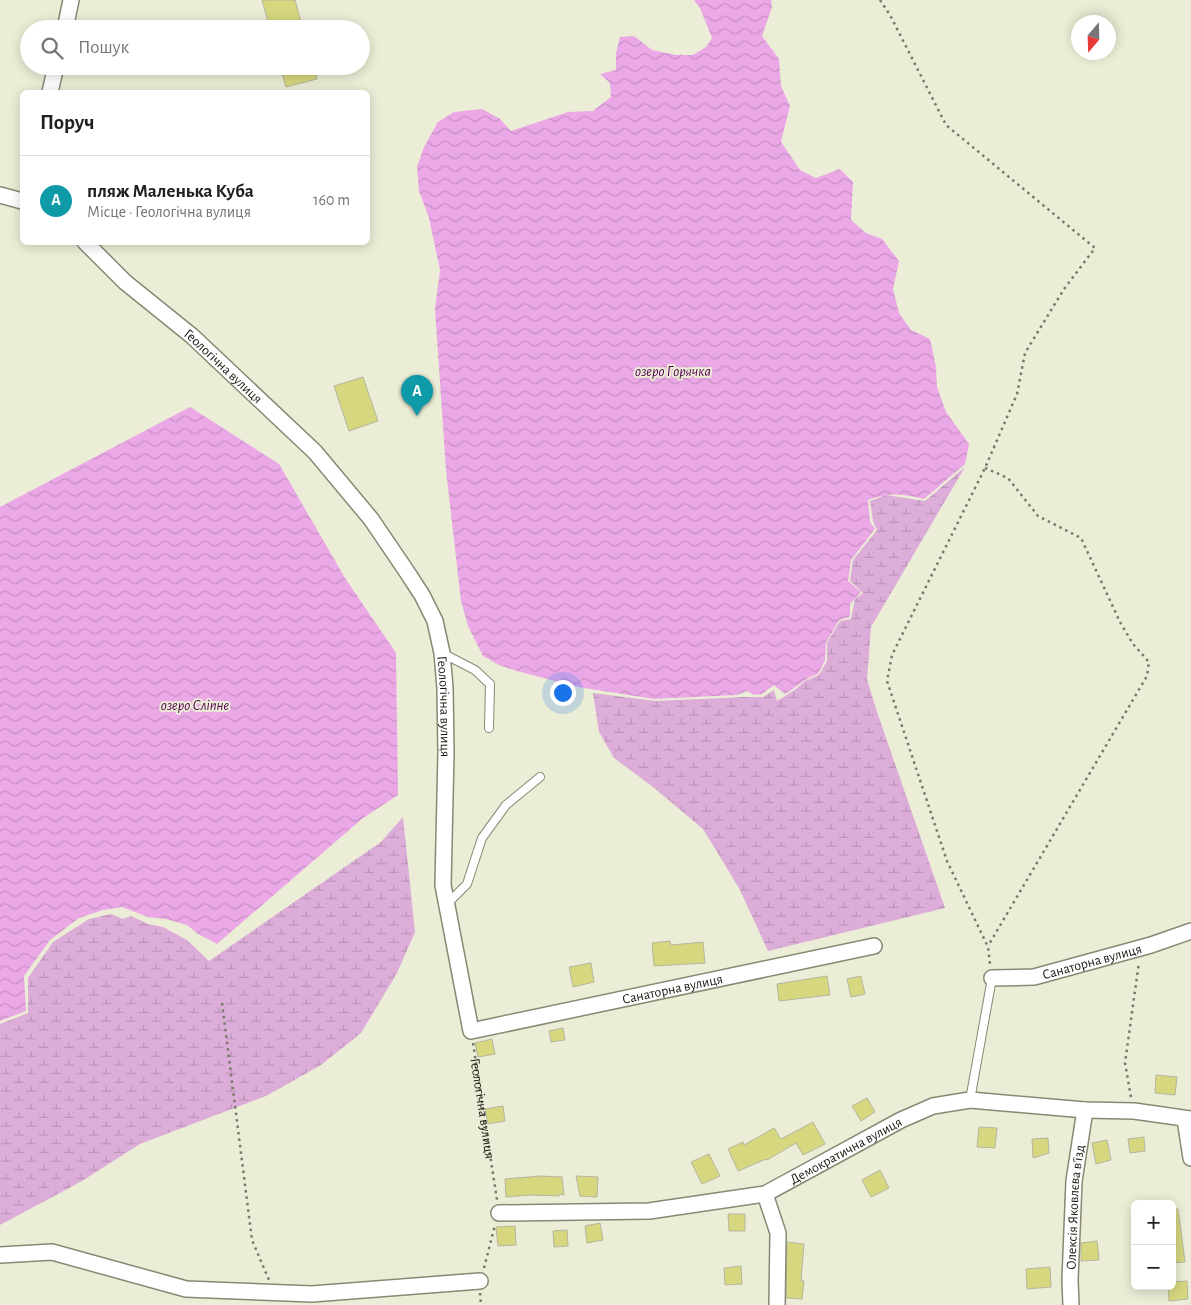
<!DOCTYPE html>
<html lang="uk">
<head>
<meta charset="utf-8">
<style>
  body { margin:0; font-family:"Alegreya Sans",sans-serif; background:#f6f6f6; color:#202124 }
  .controls { position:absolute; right:15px; bottom:15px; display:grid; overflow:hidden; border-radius:8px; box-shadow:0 2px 12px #0003 }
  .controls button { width:45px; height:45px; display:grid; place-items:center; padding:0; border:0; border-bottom:1px solid #e0e0e0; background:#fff; color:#202124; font:25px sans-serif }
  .compass { position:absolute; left:1071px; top:15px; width:45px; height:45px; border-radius:50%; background:#fff; box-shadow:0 2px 12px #0003; rotate:199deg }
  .you { position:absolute; left:562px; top:692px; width:18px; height:18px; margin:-12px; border:4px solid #fff; border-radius:50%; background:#1a73e8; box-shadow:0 0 0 8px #1a73e833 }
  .badge { display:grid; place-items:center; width:32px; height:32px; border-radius:50%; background:#b54eb2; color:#fff; font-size:16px; font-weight:700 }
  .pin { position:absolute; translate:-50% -41px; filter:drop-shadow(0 1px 2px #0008) }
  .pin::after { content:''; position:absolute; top:26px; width:18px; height:15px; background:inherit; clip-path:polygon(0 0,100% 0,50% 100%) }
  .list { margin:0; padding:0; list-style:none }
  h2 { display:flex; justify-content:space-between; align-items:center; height:65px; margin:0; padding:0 20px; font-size:21px }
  h2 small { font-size:16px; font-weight:400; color:#757577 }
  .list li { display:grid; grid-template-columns:32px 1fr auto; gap:15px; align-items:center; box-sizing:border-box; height:90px; padding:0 20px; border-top:1px solid #e0e0e0 }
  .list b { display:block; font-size:19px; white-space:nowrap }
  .list p { margin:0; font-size:16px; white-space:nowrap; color:#757577 }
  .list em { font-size:16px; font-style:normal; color:#757577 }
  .icon { flex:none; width:28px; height:28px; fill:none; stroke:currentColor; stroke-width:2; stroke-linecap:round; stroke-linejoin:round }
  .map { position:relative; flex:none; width:1191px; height:1305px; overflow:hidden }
  .search { position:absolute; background:#fff; box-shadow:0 2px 12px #0003; left:20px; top:20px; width:350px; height:55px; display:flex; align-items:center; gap:12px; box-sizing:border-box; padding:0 18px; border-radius:28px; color:#757577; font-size:19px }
  .panel { position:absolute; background:#fff; box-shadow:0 2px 12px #0003; left:20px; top:90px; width:350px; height:155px; border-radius:8px }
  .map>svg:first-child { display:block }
  .wetland { fill:url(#wetland-marsh) }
  .water { fill:url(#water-waves) }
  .building { fill:#d6d77e; stroke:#b5b6a0 }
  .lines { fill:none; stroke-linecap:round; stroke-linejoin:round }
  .service-casing { stroke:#888874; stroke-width:10 }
  .minor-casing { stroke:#888874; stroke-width:18 }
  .path { stroke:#79796a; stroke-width:2.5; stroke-dasharray:2.5 4; stroke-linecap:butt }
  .service { stroke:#fff; stroke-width:8 }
  .minor { stroke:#fff; stroke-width:15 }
  .labels { text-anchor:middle; stroke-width:4; stroke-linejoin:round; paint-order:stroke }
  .street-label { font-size:14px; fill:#181810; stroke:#ecedd6 }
  .water-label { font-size:15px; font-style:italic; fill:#540354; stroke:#ecedd6 }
</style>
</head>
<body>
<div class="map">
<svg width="1191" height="1305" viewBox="0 0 1191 1305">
  <defs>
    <pattern id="wetland-marsh" width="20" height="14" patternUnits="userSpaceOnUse" patternTransform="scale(1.25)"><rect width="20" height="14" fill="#dcadd8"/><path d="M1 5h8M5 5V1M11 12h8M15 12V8" fill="none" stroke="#bc94b8"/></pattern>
    <pattern id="water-waves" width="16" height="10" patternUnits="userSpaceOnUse" patternTransform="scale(1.25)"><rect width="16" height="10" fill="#eaa8e6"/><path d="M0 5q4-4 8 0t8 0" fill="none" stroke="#c890c4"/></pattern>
  </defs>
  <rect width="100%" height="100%" fill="#ecedd6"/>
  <path class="wetland" d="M965 467 871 627 867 679 876 709 945 908 768 951 739 888 703 829 653 787 614 758 599 732 593 693 655 701 744 697H763L774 690 777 701 796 689 805 681 819 675 827 661V643L840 621 851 619 855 599 863 593 850 581 853 560 877 530 873 521 870 501 886 495 925 501Z
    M403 817 415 932 397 973 361 1033 321 1065 266 1096 140 1144 82 1181 0 1225V1024L28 1013V978L53 942 89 919 111 914 123 919 131 916 148 924 163 927 187 940 209 961 381 842Z"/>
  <path class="water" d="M694 0H771L772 7 762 36 779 59 781 86 790 106 781 142 800 170 816 178 840 169 853 182 851 220 866 233 882 239 899 261 893 289 899 313 911 330 930 339 936 367 937 387 946 412 969 444 965 464 924 499C901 494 891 492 868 500L870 522 875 529 851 560 848 581 861 592 850 604V617L839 620 826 643 825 660 818 674C803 679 797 687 785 694L774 685 762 694 754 695 747 691 737 695 654 699 578 687 517 671 499 665 483 656 468 626 461 601 446 470 435 309 440 270 429 218 419 191 417 167 424 147 438 122 454 112 482 109 500 119 511 131 568 112 593 111 611 97 610 83 600 74 616 70V53L620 37 634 36 652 50 676 55H693L706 47 712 38 700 8Z
    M190 407 279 464 345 578 396 653 398 795 363 818 217 944 198 934 187 925 166 919 148 917 122 907 103 910 79 918 50 940 24 976 26 1011 0 1021V507Z"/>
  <path class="building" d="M262 0H295L303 29H270Z
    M280 66H314L317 79 286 87Z
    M363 377 378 421 349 431 334 386Z
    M670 941 671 945 703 942 705 963 654 966 652 943Z
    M591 963 594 982 573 987 569 967Z
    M827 976 830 995 779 1001 777 984Z
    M861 976 865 994 851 997 847 979Z
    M563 1028 565 1040 551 1042 549 1031Z
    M492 1039 495 1054 478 1057 475 1043Z
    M1156 1075 1177 1077 1175 1095 1155 1093Z
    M867 1098 875 1112 861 1121 852 1106Z
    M503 1106 505 1121 488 1124 485 1109Z
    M813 1122 825 1144 803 1155 796 1143 767 1160 766 1159 738 1171 728 1149 743 1142 744 1145 774 1128 781 1139Z
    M979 1127 997 1128 995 1148 977 1147Z
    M1144 1137 1145 1151 1130 1153 1128 1139Z
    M1048 1138 1049 1153 1033 1158 1032 1139Z
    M1107 1140 1111 1160 1096 1164 1092 1143Z
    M709 1154 720 1176 702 1184 691 1162Z
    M880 1170 889 1188 871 1197 862 1180Z
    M540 1176 562 1177 564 1195 559 1194V1196L531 1195 506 1197 505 1179Z
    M576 1176 598 1177 597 1197 580 1196Z
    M1172 1209H1178L1185 1262 1172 1263Z
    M728 1214H745V1231H729Z
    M600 1223 603 1240 587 1243 585 1226Z
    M515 1226 516 1245 498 1246 496 1227Z
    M567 1230 568 1246 554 1247 553 1231Z
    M1097 1241 1099 1260 1081 1261V1243Z
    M787 1242 804 1244 801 1281H804L802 1299 786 1298Z
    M741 1266 742 1284 725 1285 724 1268Z
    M1050 1267 1051 1287 1027 1289 1026 1269Z
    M1187 1281 1188 1299 1169 1301 1168 1286H1172V1282Z"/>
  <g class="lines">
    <defs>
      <path id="service" d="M442 653 475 670 490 684 489 728
        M447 904 467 884 482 838 506 805 540 777
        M970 1100 992 978"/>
      <g id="minor">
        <path d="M65 29 71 0"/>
        <path d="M50 92 56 66"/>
        <path d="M0 195 22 201"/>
        <path id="s2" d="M85 242 125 282 192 336 315 452 371 519 405 569 422 595 435 621 442 653 445 688 446 753 443 885 471 1031 874 946"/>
        <path id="s3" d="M992 978 1034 977 1151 945 1191 931"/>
        <path d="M1185 1119 1191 1158"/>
        <path d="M765 1194 778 1233 777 1305"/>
        <path id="s4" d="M499 1213 649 1211 765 1194 901 1120 933 1106 970 1100 1085 1110 1134 1111 1191 1119"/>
        <path d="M0 1255 52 1252 186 1289 312 1294 480 1281"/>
        <path id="s5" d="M1071 1305 1070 1280 1074 1181 1085 1110"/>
      </g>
    </defs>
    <use href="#service" class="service-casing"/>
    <use href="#minor" class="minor-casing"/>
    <g class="path">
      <path d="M880 0 890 15 946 125 1095 248 1064 289 1025 353 1017 394 985 468 892 655 887 681 947 861 988 947 990 964"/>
      <path d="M985 468 1008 478 1038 516 1081 538 1120 622 1133 644 1149 662 1147 676 988 946"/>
      <path d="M222 1003 252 1240 269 1280"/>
      <path id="s1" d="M473 1043 497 1200"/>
      <path d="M1131 1097 1125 1063 1139 962"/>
      <path d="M484 1268 495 1225"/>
      <path d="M480 1293 481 1305"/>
    </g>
    <use href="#service" class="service"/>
    <use href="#minor" class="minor"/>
  </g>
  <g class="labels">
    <g class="street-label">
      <text dy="5" stroke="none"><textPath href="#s2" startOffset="186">Геологічна вулиця</textPath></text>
      <text dy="5" stroke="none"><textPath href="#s2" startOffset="606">Геологічна вулиця</textPath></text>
      <text dy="5" stroke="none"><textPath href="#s3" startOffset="102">Санаторна вулиця</textPath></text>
      <text dy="5" stroke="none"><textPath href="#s2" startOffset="1139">Санаторна вулиця</textPath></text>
      <text dy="5" stroke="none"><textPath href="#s1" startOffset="66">Геологічна вулиця</textPath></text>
      <text dy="5" stroke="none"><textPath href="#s4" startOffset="359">Демократична вулиця</textPath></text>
      <text dy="5" stroke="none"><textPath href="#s5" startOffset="98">Олексія Яковлєва в’їзд</textPath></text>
    </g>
    <g class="water-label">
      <text x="673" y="376">озеро Горячка</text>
      <text x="195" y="710">озеро Сліпне</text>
    </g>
  </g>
</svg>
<div class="controls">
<button>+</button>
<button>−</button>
</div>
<svg class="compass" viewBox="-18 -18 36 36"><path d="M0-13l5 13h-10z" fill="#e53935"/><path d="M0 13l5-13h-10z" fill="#757577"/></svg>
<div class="you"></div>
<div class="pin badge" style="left:417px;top:416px;background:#0f9aa8">A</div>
<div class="search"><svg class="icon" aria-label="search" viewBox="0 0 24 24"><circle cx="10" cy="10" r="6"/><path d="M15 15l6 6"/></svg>Пошук</div>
<section class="panel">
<h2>Поруч<small></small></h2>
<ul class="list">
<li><span class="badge" style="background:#0f9aa8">A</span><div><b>пляж Маленька Куба</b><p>Місце · Геологічна вулиця</p></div><em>160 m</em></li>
</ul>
</section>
</div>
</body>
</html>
